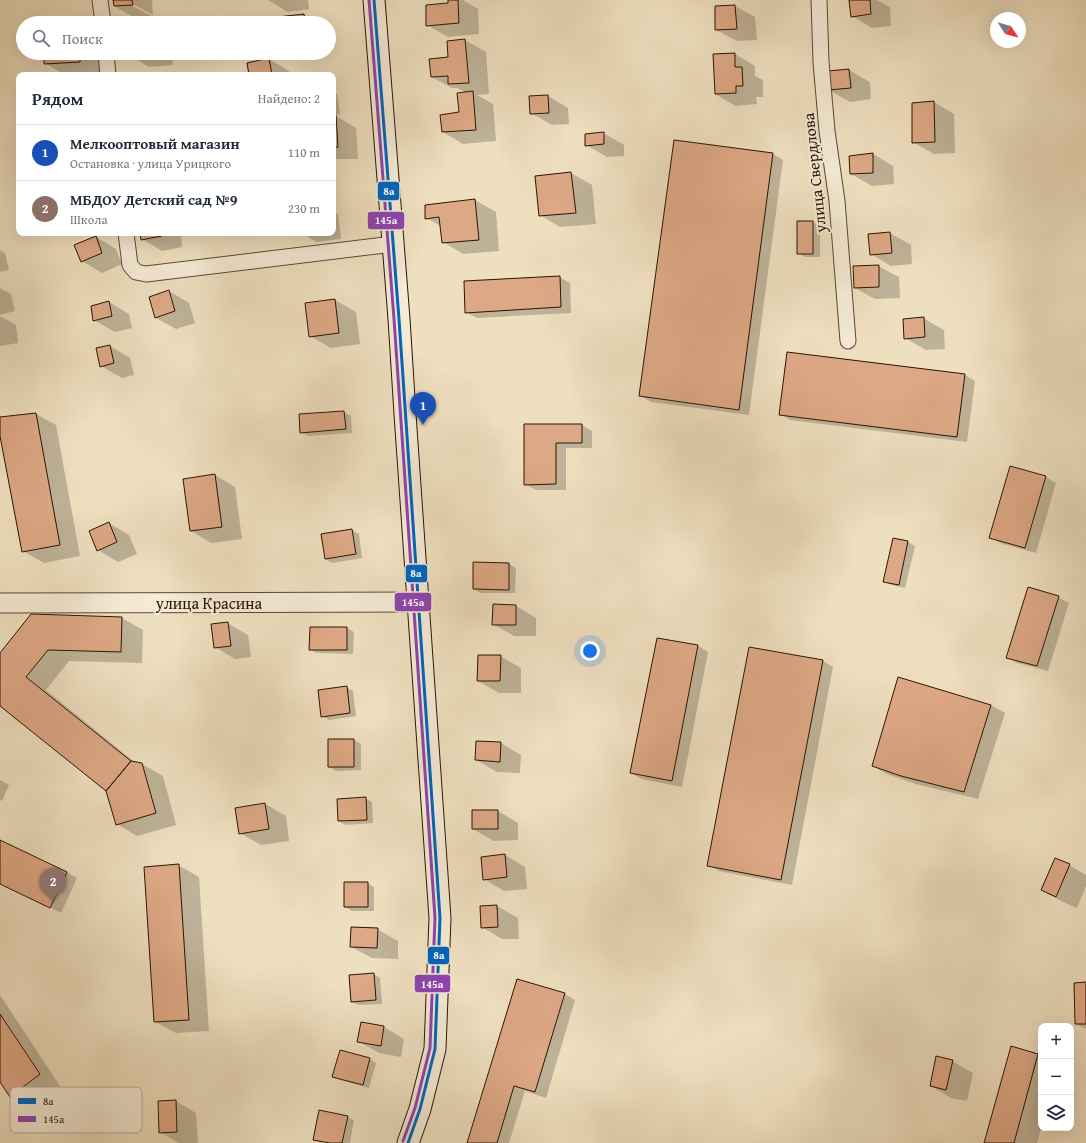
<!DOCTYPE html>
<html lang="ru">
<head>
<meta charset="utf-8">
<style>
  body { margin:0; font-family:"Gentium Book Plus",serif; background:#f2f2f3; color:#1f2937 }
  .controls { position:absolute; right:12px; bottom:12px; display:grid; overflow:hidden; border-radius:8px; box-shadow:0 4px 16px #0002 }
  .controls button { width:36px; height:36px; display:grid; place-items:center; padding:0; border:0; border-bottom:1px solid #e0e1e3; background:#fff; color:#1f2937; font:20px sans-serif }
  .compass { position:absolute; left:990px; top:12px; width:36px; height:36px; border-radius:50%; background:#fff; box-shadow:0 4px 16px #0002; rotate:126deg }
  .you { position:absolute; left:590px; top:651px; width:14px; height:14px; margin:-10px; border:3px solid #fff; border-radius:50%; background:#1a73e8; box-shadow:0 0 0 6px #1a73e833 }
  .badge { display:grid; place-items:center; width:26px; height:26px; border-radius:50%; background:#2563eb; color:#fff; font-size:13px; font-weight:700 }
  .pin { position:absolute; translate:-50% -33px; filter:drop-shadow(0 1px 2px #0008) }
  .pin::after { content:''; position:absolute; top:21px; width:14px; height:12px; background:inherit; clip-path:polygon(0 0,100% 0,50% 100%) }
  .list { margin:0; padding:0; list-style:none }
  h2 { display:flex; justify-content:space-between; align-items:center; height:52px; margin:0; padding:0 16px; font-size:17px }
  h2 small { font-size:13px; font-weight:400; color:#747a83 }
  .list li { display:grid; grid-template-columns:26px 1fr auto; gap:12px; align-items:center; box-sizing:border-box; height:56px; padding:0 16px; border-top:1px solid #e0e1e3 }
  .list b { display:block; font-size:15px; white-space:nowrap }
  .list p { margin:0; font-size:13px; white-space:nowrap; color:#747a83 }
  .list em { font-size:13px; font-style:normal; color:#747a83 }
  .icon { flex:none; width:22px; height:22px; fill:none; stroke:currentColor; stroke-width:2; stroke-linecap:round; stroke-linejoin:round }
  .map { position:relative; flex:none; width:1086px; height:1143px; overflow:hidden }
  .search { position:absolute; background:#fff; box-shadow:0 4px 16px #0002; left:16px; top:16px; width:320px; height:44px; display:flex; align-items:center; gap:10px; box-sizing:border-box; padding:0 14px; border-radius:22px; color:#747a83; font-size:15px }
  .panel { position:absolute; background:#fff; box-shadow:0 4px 16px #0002; left:16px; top:72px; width:320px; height:164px; border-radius:8px }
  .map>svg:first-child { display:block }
  .shadow { fill:#0003 }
  .building { fill:#dda885; stroke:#2a1501 }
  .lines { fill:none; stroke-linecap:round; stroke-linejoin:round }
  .minor-casing { stroke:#5b4830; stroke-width:17 }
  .tertiary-casing { stroke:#5b4830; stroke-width:21 }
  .secondary-casing { stroke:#2a1501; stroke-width:23 }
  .minor { stroke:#f4ead5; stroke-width:15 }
  .tertiary { stroke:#f4ead5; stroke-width:19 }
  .secondary { stroke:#f4ead5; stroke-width:21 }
  .bus-1-casing { stroke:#f4ead5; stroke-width:6 }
  .bus-2-casing { stroke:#f4ead5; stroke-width:6 }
  .bus-1 { stroke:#0065bd; stroke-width:3 }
  .bus-2 { stroke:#8e44ad; stroke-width:3 }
  .labels { text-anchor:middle; stroke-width:4; stroke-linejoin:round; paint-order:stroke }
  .street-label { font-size:16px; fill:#2a1501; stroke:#f4ead5 }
  .key { fill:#f4ead5; stroke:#b7aa95; stroke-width:1 }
  .key-label { font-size:11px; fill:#2a1501 }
  .line-badge { stroke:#f4ead5; stroke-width:1.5 }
  .badge-label { font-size:11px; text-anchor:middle; font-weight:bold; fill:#fff }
</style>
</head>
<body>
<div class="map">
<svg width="1086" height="1143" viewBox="0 0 1086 1143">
  <rect width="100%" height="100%" fill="#eedfbf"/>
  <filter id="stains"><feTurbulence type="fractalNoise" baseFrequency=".005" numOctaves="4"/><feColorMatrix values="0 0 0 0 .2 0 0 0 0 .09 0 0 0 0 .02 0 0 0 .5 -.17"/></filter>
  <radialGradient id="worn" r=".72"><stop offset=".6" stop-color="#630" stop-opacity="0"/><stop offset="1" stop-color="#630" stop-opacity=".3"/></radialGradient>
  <path class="shadow" d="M114 0H152L153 15 133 4V6L151 16 135 18 114 6Z
    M268 0H308L309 9 288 12Z
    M449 0H463L478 9 479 34 448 37 427 25 449 3Z
    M850 0H877L890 7 891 26 872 28 852 16Z
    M735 6 755 17 757 40 737 41 716 30Z
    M304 15 318 23H279Z
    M465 40 486 52 489 94 477 95 493 104 496 141 463 144 443 132 461 113 466 93 457 88H452L432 77 449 58 448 41Z
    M45 53H99L100 73 65 75 45 63Z
    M129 53H172L173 65 149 67 129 55Z
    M207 53H243L244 59 219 60Z
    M298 53H319L302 55Z
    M735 54 755 66V76L763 80V97H756L757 104 736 106 715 94Z
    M269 59 289 71 290 75H250Z
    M849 70 870 82 871 99 850 102 829 90Z
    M333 92 337 94 340 114 334 115 356 128 358 159H333Z
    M548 96 568 108 569 124 552 125 531 113Z
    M934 102 954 114 955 153 934 154 913 142Z
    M603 133 624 145V156L607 157 586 145Z
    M773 154 783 160 749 415 651 402 641 396Z
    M873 154 893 166 894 184 872 186 851 174Z
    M571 173 592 185 596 224 560 227 540 215 536 176Z
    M475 200 496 212 499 251 463 254 443 242 441 226 426 218Z
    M333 212 338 214 341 239 317 242 301 233H333Z
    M813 222 820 226V257H805L798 253Z
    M141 233H181L182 247 162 251 142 239Z
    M890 233 911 245 912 264 891 266 871 254 869 235Z
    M96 237 116 249 122 264 102 273 82 261Z
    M0 250 5 253 9 270 0 272Z
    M878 266 899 277 900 298 875 299 855 288Z
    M559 277 570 283 571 313 477 318 466 312Z
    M0 288 11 294 15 311 0 315Z
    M169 291 189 303 195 323 176 329 156 318Z
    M335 300 356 312 360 344 331 348 310 336 306 304Z
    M109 302 129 314 132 328 115 332 94 320Z
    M0 316 16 325 18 343 0 346Z
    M923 318 944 330 945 349 926 350 905 338Z
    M110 346 130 358 134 375 122 378 101 366Z
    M965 375 975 381 967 442 790 420 780 414Z
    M344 412 351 416 352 433 308 436 301 432Z
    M36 414 56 425 80 556 44 563 23 551 0 431V418Z
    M525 425H582L592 431V448H566V490H536L525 484Z
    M1010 467 1046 477 1056 483 1036 553 1000 543 990 537Z
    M215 475 235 487 242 539 211 543 191 531Z
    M109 523 129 535 137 554 118 562 98 550Z
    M352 530 359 534 362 558 332 563 325 559Z
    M908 542 915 546 905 588 891 585 885 581Z
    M509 564 516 568 515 593H480L474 589Z
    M1058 597 1069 603 1048 671 1017 663 1007 657Z
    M516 606 536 618V636H514L493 624Z
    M32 615 122 618 143 630 142 663 69 661 46 690 137 764H142L163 776 176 825 137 836 117 824 107 791 0 704V655Z
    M227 623 248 635 251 657 235 659 215 647Z
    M347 628 354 632 353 654 317 653 310 650Z
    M657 639 698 646 708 652 682 787 642 779 631 773Z
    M500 656 521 668V693H499L478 681Z
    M823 661 833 667 792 885 719 871 708 865Z
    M899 678 991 705 1005 713 978 799 916 784 887 774 873 766Z
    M346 687 353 691 356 716 329 720 322 716Z
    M354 740 361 744V770L336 771 329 767Z
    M501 743 521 755 520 773 497 772 476 760Z
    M0 780 9 785 2 801 0 800Z
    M365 798 372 802 373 823 345 825 339 821Z
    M265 804 286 816 289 841 261 845 240 833Z
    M498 811 518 823V840L494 841 473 829Z
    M0 841 67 872 77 878 61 913 0 884Z
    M505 855 525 867 527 889 504 891 484 879Z
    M178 865 199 877 209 1031 176 1033 155 1022Z
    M1069 865 1086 875V886L1077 908 1063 902 1042 890Z
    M367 883 374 887V911H352L345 907Z
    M497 906 518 918 519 939H502L482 927Z
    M377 929 398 941V959L372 958 351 947Z
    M374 974 380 978 382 1004 358 1005 352 1002Z
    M517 980 565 994 575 1000 546 1098 525 1091 509 1143H468Z
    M1086 983V1029L1076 1024Z
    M0 995 60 1086 32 1108 11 1096 0 1080Z
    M361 1023 384 1027 404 1039 401 1057 379 1053 358 1041Z
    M1012 1048 1038 1055 1041 1057V1128L1037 1143H985Z
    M370 1059 376 1063 369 1088 340 1080 333 1076Z
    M952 1061 973 1073 967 1101 951 1098 931 1086Z
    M176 1101 196 1113 198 1143H179L160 1132Z
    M347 1117 354 1120 350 1143H335L320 1140V1142L324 1143H321L314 1139Z"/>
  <path class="building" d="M113 0H132L133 5 114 6Z
    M448 0H458L459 23 426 26V5L448 3Z
    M849 0H870L871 14 851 17Z
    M735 5 737 29 715 30V6Z
    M304 14 305 23H278L277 17Z
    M465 39 469 83 448 84V76L431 77 429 59 448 57 447 41Z
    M44 53H80V62L44 64Z
    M128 53H153V54L128 55Z
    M735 53V67H742L743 86H736V93L715 94 713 54Z
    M269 58 272 75H249L247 63Z
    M849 69 851 88 828 90V71Z
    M473 91 476 130 442 132 440 115 459 112 457 93Z
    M548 95 549 113 530 114 529 96Z
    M934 101 935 142 912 143V103Z
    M333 115H336L338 147 333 148Z
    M604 132V144L585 146V134Z
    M674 140 773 153 739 410 639 396Z
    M873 153V173L850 174 849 156Z
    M571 172 576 213 539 216 535 176Z
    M475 199 479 240 442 243 439 217 425 219V205Z
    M797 221H813V254H797Z
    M890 232 892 253 870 255 868 234Z
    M140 233H162V236L141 240Z
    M96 236 102 253 81 262 74 245Z
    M879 265V287L854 288 853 266Z
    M560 276 561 307 465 313 464 281Z
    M169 290 175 311 155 318 149 297Z
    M335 299 339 333 309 337 305 303Z
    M109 301 112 316 93 321 91 306Z
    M924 317 925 337 904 339 903 319Z
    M110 345 114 363 100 367 96 348Z
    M787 352 965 374 957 437 779 415Z
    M344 411 346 429 300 433 299 414Z
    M36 413 60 545 22 552 0 436V417Z
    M524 424H582V443H556V484L524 485Z
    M1010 466 1046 476 1025 548 989 538Z
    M215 474 222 527 190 531 183 479Z
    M109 522 117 542 97 551 89 531Z
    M352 529 356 554 325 559 321 534Z
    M893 538 908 541 899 585 883 582Z
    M473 562 509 563V590L473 589Z
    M1028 587 1059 596 1037 666 1006 658Z
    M493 604 516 605V625H492Z
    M31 614 122 617 121 652 48 650 26 677 131 761 106 791 0 706V653Z
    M228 622 231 646 214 648 211 624Z
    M310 627H347V650H309Z
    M657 638 698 645 672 781 630 773Z
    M749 647 823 660 781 880 707 866Z
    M478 655H501L500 681H477Z
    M898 677 991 705 964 792 901 776 872 766Z
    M347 686 350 713 321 717 318 690Z
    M328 739H354V767H328Z
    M476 741 501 742 500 762 475 760Z
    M131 761 142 763 156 813 116 825 106 791Z
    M366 797 367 820 338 821 337 799Z
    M265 803 269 829 239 834 235 808Z
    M472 810H498V829H472Z
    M0 840 67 872 50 908 0 884Z
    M505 854 507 877 483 880 481 857Z
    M1055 858 1070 864 1056 897 1041 890Z
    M179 864 189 1020 154 1022 144 867Z
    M344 882H368V907H344Z
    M497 905 498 927 481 928 480 906Z
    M351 927 378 928 377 948 350 947Z
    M374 973 376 1000 351 1002 349 975Z
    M517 979 565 993 535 1092 514 1086 497 1143H467Z
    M1086 982V1024H1075L1074 983Z
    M0 1014 40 1074 10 1097 0 1082Z
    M361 1022 384 1026 381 1046 357 1042Z
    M1011 1046 1038 1054 1014 1143H984Z
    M340 1050 370 1058 363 1085 332 1077Z
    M936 1056 953 1060 946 1090 930 1086Z
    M176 1100 177 1132 159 1133 158 1101Z
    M319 1110 348 1116 342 1143H330L313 1140Z"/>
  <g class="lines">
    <defs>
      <path id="minor" d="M100 0 103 23
        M819 0 821 62 827 131 837 201 848 341
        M106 53 108 75
        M126 233 130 265 136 272 146 274 393 244"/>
      <path id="tertiary" d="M0 603 419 602"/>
      <path id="secondary" d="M374 0 399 319 405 414 440 918 435 1049 420 1109 408 1143"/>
    </defs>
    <use href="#minor" class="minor-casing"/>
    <use href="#tertiary" class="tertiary-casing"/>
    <use href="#secondary" class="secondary-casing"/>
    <use href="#minor" class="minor"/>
    <use href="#tertiary" class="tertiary"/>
    <use href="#secondary" class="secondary"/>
    <defs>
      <path id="bus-1" d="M374 0 399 319 440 918 435 1049 420 1109 408 1143"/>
      <path id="bus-2" d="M369 0 394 319 435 918 430 1048 415 1108 403 1141"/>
    </defs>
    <use href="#bus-1" class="bus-1-casing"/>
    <use href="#bus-2" class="bus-2-casing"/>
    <use href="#bus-1" class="bus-1"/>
    <use href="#bus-2" class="bus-2"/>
  </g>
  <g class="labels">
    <g class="street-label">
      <text transform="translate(814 173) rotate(-96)" y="6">улица Свердлова</text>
      <text x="209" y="609">улица Красина</text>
    </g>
  </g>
  <rect x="10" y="1087" width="132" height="46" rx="6" class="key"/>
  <rect x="18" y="1098" width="18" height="6" fill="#0065bd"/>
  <rect x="18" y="1116" width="18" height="6" fill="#8e44ad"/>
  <g class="key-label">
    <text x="43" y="1105">8а</text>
    <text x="43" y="1123">145а</text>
  </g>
  <g class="line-badge">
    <rect x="377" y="181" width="23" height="20" rx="4" fill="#0065bd"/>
    <rect x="367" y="211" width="38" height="19" rx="4" fill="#8e44ad"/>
    <rect x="405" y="564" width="23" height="19" rx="4" fill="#0065bd"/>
    <rect x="394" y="592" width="38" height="20" rx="4" fill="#8e44ad"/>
    <rect x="427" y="946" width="23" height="19" rx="4" fill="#0065bd"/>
    <rect x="414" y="974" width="37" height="19" rx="4" fill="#8e44ad"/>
  </g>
  <g class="badge-label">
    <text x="389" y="195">8а</text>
    <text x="386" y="224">145а</text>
    <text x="416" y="577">8а</text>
    <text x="413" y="606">145а</text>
    <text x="439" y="959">8а</text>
    <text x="432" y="988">145а</text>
  </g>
  <rect width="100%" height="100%" filter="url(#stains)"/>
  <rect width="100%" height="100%" fill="url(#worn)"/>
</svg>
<div class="controls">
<button>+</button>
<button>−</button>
<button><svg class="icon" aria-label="layers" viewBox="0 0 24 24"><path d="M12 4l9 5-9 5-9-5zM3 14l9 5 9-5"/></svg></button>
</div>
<svg class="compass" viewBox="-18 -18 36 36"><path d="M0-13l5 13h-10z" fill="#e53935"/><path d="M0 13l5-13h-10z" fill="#747a83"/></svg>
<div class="you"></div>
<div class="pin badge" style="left:423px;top:425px;background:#1a4fb4">1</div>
<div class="pin badge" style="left:53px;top:901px;background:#8d6e63">2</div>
<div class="search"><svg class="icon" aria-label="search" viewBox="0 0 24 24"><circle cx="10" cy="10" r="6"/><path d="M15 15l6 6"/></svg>Поиск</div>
<section class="panel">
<h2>Рядом<small>Найдено: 2</small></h2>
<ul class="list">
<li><span class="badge" style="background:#1a4fb4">1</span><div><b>Мелкооптовый магазин</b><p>Остановка · улица Урицкого</p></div><em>110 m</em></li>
<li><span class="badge" style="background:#8d6e63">2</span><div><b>МБДОУ Детский сад №9</b><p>Школа</p></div><em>230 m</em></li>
</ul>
</section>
</div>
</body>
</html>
